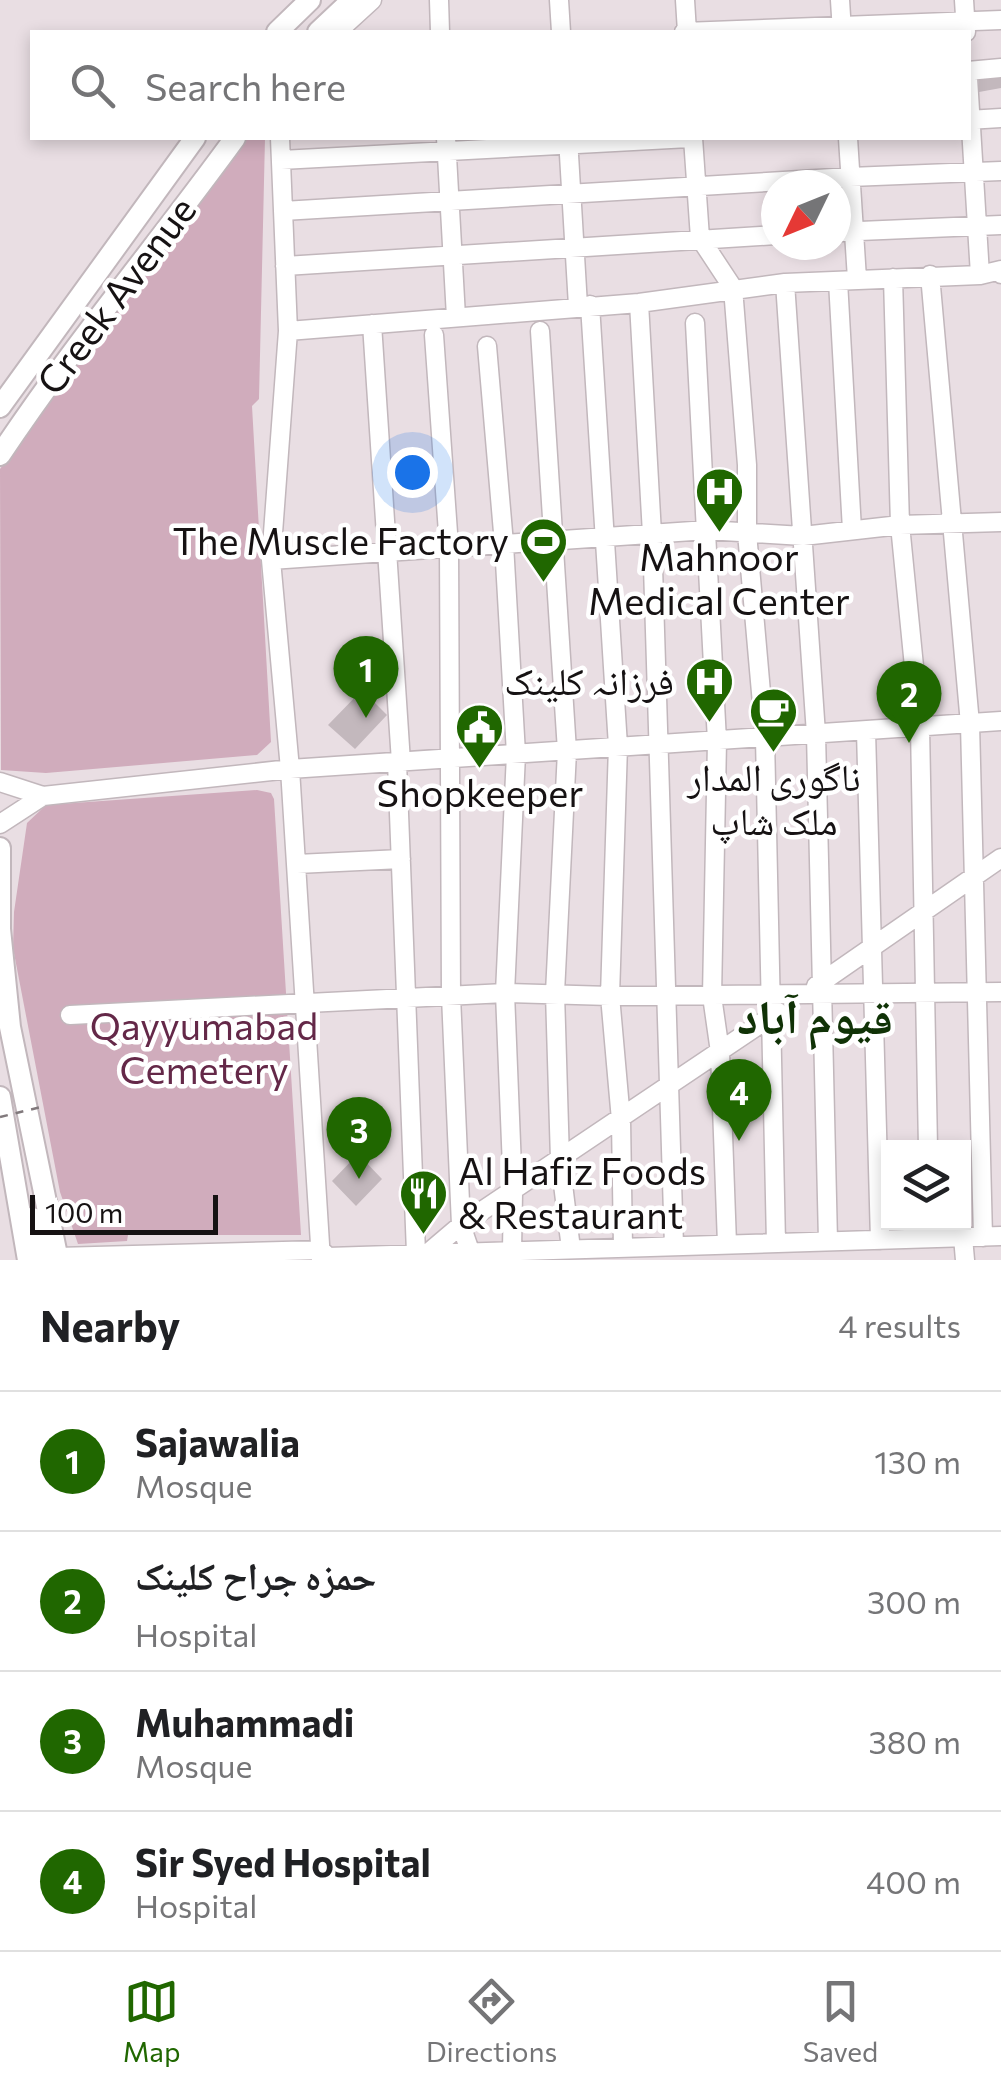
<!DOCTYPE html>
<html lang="en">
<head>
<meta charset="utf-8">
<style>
  body { margin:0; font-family:Commissioner,"Noto Naskh Arabic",sans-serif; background:#f2f2f2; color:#202124 }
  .controls { position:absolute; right:30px; bottom:30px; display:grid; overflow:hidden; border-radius:0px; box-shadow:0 5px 15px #0003 }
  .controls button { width:90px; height:90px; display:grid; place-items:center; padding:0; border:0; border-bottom:2px solid #e0e0e0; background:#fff; color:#202124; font:50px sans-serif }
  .compass { position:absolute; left:761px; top:170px; width:90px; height:90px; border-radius:50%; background:#fff; box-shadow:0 5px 15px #0003; rotate:227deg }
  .scale { position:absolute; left:30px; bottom:25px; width:188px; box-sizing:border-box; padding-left:10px; border:5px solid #161213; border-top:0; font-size:28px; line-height:35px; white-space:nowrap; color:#161213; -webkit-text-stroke:8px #fff; paint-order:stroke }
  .you { position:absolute; left:412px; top:472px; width:35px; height:35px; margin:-25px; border:8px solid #fff; border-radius:50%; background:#1a73e8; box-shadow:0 0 0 15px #1a73e833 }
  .badge { display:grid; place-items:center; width:65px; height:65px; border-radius:50%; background:#206700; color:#fff; font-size:32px; font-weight:700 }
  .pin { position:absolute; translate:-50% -82px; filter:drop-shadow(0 2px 5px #0008) }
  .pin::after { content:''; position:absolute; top:52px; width:35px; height:30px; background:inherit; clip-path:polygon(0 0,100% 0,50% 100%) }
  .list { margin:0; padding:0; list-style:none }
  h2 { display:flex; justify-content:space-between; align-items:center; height:130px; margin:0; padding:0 40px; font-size:42px }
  h2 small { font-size:32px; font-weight:400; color:#757577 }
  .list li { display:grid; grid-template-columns:65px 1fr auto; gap:30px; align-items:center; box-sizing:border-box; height:140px; padding:0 40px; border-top:2px solid #e0e0e0 }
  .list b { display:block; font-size:38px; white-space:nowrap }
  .list p { margin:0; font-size:32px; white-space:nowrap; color:#757577 }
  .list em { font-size:32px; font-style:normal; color:#757577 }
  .icon { flex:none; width:55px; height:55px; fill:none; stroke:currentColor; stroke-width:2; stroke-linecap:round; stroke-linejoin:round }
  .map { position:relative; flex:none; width:1001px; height:1260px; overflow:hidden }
  .search { position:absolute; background:#fff; box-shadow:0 5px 15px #0003; left:30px; right:30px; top:30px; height:110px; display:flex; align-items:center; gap:25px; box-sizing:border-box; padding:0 35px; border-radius:0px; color:#757577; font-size:38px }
  .sheet { height:690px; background:#fff }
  nav { display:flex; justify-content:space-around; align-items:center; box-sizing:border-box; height:140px; border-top:2px solid #e0e0e0; background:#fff; font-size:28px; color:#757577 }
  nav a { display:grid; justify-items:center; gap:5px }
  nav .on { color:#206700 }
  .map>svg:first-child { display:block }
  .green { fill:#d0acbc }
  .building { fill:#c3b8bd }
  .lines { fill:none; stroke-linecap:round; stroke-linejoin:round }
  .minor-casing { stroke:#c2b7bc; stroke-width:21 }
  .major-casing { stroke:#c2b7bc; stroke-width:24 }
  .minor { stroke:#fff; stroke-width:18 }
  .major { stroke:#fff; stroke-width:20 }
  .path-bridge { stroke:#81797c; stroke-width:2.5; stroke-dasharray:8 8; stroke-linecap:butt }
  .labels { text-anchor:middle; stroke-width:9; stroke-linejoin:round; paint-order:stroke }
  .street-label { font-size:38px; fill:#161213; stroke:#fff }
  .poi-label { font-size:38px; fill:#161213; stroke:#fff }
  .park-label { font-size:38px; fill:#642848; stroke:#fff }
  .district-label { font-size:48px; font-weight:bold; fill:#103206; stroke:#fff }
</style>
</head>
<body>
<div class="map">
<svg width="1001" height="1260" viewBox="0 0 1001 1260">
  <rect width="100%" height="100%" fill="#e9dee3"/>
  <path class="green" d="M244 138H265L259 399 252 406 271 742 257 755 46 773 1 770 0 469Z
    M257 790 271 793 274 799 301 1235H128L127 1241 78 1244 60 1192 13 948 14 912 27 823 46 805Z"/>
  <path class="building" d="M1001 70V88L979 92 978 71Z
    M362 690 387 715 355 749 328 725Z
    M358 1154 382 1179 356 1206 332 1181Z"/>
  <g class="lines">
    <defs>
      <path id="minor" d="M439 0 440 32
        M559 0 561 32
        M685 0 687 32
        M840 0 842 32
        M964 0 966 32
        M337 32 372 0
        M684 32 1001 20
        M968 71 1001 68
        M968 78 980 275
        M968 120 1001 118
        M280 138 288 331 271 560 290 769 321 1260
        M446 138 456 317
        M568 138 578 306
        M693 138 700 238 733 288 747 465V533L765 738 776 1243
        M848 138 857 279
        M281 160 689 138
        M283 211 850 177 1001 171
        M836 232 1001 225
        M285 266 776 235
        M930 275 970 724 983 1237
        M893 278 900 525 920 727 928 1148
        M838 281 852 530
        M785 283 816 734 828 1241
        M639 303 652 534 674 1246
        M590 305 618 746 610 996 621 1120 623 1247
        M695 323 717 741 712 996 720 1052 727 1244
        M372 324 401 762
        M288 331 639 303 785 283 980 275 1001 270V274
        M540 331 567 751 555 993 560 1160 571 1249
        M434 335 449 547 451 996 461 1225 473 1260
        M487 346 504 544 516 754 505 993 513 1193 512 1250
        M271 560 707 530 803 536 900 525 1001 522
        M866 731 880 1240
        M397 762 416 1253
        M0 782 43 796 290 769 1001 721
        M0 824 43 796
        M297 864 401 859
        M816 986 1001 858
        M70 1015 505 993 610 996 1001 992
        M963 1237 965 1260
        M428 1256V1253L461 1225 778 1012
        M57 1257 321 1250 328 1257 1001 1236"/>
      <path id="major" d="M277 32 310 0
        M318 32 352 0
        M0 407 195 138
        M0 455C73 345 158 244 235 138
        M0 848V929L10 1027 58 1260
        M0 1097 28 1260
        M32 1218 43 1260"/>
    </defs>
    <use href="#minor" class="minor-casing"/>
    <use href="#major" class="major-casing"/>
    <use href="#minor" class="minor"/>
    <use href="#major" class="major"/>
    <path class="path-bridge" d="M0 1117 41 1107"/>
  </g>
  <defs>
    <symbol id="hospital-pin" viewBox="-11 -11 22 30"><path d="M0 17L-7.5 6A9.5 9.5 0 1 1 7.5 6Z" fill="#206700" stroke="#fff"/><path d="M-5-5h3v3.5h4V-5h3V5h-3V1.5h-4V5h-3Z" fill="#fff"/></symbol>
    <symbol id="stadium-pin" viewBox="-11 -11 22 30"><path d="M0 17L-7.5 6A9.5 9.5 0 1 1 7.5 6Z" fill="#206700" stroke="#fff"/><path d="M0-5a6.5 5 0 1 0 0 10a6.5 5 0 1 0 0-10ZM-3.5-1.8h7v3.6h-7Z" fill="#fff"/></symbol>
    <symbol id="cafe-pin" viewBox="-11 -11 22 30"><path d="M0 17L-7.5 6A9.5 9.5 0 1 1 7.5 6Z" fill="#206700" stroke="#fff"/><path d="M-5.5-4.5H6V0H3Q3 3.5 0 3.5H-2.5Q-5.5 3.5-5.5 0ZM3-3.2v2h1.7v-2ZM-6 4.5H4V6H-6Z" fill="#fff"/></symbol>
    <symbol id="civic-pin" viewBox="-11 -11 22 30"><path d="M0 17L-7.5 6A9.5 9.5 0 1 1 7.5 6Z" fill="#206700" stroke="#fff"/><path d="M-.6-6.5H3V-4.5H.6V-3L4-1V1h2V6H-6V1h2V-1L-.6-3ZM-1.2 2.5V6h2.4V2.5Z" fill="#fff"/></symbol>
    <symbol id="restaurant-pin" viewBox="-11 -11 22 30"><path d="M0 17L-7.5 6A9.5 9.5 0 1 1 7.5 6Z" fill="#206700" stroke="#fff"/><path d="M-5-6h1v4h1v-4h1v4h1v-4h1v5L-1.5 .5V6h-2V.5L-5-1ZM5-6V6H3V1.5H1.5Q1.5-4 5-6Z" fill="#fff"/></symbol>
  </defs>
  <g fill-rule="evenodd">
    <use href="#hospital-pin" x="692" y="464" width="55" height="75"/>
    <use href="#stadium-pin" x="516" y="514" width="55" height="75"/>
    <use href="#hospital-pin" x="682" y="654" width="55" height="75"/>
    <use href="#cafe-pin" x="746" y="684" width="55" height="75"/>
    <use href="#civic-pin" x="452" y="700" width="55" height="75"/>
    <use href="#restaurant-pin" x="396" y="1166" width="55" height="75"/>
  </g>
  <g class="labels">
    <g class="street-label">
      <text transform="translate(117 296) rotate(-53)" y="13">Creek Avenue</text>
    </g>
    <g class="poi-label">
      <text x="509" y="555" text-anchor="end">The Muscle Factory</text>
      <text x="719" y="571">Mahnoor<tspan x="719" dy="44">Medical Center</tspan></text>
      <text x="674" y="695" text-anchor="end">فرزانہ کلینک</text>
      <text x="774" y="791">ناگوری المدار<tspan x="774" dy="44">ملک شاپ</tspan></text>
      <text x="480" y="807">Shopkeeper</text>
      <text x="458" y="1185" text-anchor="start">Al Hafiz Foods<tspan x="458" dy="44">&amp; Restaurant</tspan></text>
    </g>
    <g class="park-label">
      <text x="204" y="1040">Qayyumabad<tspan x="204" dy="44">Cemetery</tspan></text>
    </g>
    <g class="district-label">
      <text x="815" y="1034">قیوم آباد</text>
    </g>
  </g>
</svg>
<div class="controls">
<button><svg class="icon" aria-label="layers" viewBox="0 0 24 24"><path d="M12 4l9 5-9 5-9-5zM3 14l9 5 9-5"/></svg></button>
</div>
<svg class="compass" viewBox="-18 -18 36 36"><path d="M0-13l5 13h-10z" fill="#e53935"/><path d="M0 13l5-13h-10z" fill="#757577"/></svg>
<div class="scale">100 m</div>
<div class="you"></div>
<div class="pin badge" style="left:366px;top:718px">1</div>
<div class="pin badge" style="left:909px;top:743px">2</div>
<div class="pin badge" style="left:359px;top:1179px">3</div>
<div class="pin badge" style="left:739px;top:1141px">4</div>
<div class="search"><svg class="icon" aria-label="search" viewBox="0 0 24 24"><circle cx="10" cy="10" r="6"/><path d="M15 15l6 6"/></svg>Search here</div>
</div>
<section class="sheet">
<h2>Nearby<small>4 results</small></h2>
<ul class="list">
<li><span class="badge">1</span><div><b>Sajawalia</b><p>Mosque</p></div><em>130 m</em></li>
<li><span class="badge">2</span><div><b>حمزہ جراح کلینک</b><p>Hospital</p></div><em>300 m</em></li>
<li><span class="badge">3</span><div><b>Muhammadi</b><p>Mosque</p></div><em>380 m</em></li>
<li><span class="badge">4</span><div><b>Sir Syed Hospital</b><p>Hospital</p></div><em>400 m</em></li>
</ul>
</section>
<nav>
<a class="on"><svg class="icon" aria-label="map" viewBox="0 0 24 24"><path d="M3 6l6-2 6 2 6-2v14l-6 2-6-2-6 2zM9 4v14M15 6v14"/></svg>Map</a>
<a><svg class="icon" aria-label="directions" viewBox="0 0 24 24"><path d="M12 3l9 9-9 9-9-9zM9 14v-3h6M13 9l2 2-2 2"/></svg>Directions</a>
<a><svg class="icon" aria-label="saved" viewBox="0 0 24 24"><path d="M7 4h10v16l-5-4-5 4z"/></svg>Saved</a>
</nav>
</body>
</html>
